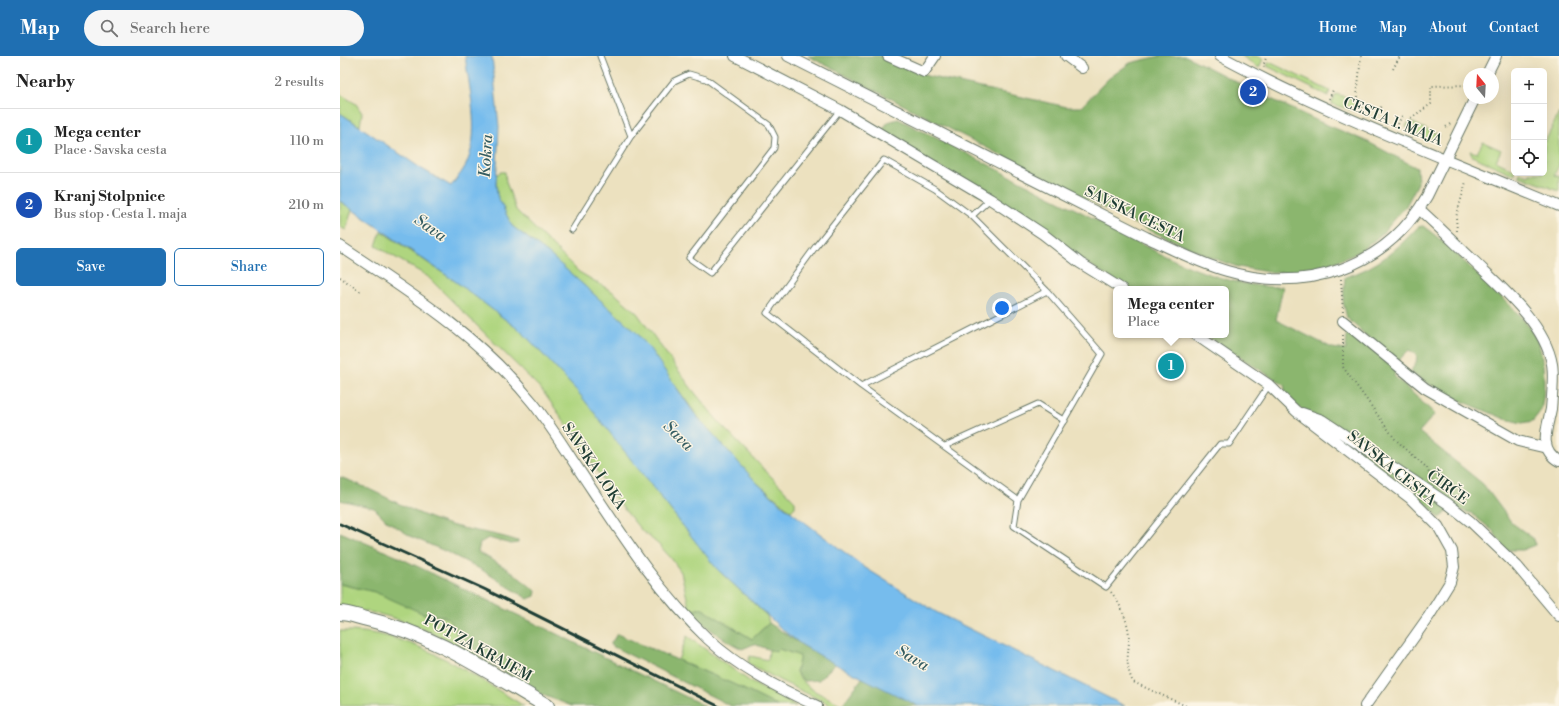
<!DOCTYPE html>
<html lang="en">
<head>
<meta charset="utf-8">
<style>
  body { margin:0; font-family:"Libre Bodoni",serif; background:#f6f6f6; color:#222 }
  .controls { position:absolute; right:12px; top:12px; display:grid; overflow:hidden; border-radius:6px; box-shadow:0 4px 16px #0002 }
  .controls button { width:36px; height:36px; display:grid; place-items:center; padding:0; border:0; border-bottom:1px solid #e0e0e0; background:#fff; color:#222; font:20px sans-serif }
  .compass { position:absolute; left:1123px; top:12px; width:36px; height:36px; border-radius:50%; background:#fff; box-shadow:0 4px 16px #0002; rotate:342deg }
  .you { position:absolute; left:662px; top:252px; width:14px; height:14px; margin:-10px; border:3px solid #fff; border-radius:50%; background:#1a73e8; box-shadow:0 0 0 6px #1a73e833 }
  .badge { display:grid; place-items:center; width:26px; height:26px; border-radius:50%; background:#1f6fb2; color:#fff; font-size:13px; font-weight:700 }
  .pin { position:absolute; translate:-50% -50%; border:2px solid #fff; box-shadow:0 1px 4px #0006 }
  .popup { position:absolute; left:773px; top:230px; width:116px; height:52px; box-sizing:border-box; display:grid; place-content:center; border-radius:6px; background:#fff; filter:drop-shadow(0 1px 3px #0005); font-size:13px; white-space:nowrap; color:#767676 }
  .popup b { font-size:15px; color:#222 }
  .popup::after { content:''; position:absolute; left:50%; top:100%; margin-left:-8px; border:8px solid transparent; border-top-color:#fff }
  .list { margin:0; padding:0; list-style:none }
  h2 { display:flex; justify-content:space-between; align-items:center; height:52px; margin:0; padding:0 16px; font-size:17px }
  h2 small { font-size:13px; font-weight:400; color:#767676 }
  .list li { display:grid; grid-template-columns:26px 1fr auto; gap:12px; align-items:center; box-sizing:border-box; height:64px; padding:0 16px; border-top:1px solid #e0e0e0 }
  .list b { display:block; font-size:15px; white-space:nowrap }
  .list p { margin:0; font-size:13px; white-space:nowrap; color:#767676 }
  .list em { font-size:13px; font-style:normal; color:#767676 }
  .actions { display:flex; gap:8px; padding:12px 16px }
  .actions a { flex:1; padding:9px 0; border:1px solid #1f6fb2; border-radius:6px; text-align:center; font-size:14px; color:#1f6fb2 }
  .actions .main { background:#1f6fb2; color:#fff }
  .icon { flex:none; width:22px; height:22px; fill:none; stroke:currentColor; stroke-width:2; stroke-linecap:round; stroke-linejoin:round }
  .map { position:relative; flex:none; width:1219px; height:650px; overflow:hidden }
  header { display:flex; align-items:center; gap:24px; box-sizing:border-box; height:56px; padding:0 20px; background:#1f6fb2; color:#fff }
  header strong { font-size:19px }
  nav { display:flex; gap:22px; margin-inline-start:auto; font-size:14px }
  .search { width:280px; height:36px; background:#f6f6f6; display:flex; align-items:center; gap:10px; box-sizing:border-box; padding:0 14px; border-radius:22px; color:#767676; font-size:15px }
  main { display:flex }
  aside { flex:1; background:#fff }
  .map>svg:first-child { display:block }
  .green { fill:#afd57f; stroke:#67895a }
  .forest { fill:#8bb66e; stroke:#557a51 }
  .water { fill:#76bced; stroke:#4a7c90 }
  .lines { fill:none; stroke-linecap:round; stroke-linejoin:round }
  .lane-casing { stroke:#677665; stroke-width:7 }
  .street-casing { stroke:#677665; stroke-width:12 }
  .secondary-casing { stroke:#677665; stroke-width:16 }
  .path { stroke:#677665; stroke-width:2; stroke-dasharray:1 3; stroke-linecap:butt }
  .lane { stroke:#fff; stroke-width:5 }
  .street { stroke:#fff; stroke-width:10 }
  .secondary { stroke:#fff; stroke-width:14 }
  .rail { stroke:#1f3d34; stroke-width:3 }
  .labels { text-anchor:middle; stroke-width:3; stroke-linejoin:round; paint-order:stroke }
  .street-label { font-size:15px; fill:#1f3d34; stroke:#fcf5e5 }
  .water-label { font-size:16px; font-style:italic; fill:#355d62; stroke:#fcf5e5 }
</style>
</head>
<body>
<header>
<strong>Map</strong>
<div class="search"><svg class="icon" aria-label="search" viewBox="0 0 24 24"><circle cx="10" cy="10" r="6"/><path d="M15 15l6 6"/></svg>Search here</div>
<nav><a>Home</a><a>Map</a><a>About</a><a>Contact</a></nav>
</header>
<main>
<aside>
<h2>Nearby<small>2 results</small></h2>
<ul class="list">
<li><span class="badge" style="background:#0f9aa8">1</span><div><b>Mega center</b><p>Place · Savska cesta</p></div><em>110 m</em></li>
<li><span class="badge" style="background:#1a4fb4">2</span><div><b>Kranj Stolpnice</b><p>Bus stop · Cesta 1. maja</p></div><em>210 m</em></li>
</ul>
<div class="actions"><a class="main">Save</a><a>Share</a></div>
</aside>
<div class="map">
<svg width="1219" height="650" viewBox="0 0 1219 650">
  <rect width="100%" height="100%" fill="#fcf5e5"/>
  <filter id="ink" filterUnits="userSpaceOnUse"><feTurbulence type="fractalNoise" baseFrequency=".025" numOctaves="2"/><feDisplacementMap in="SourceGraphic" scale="8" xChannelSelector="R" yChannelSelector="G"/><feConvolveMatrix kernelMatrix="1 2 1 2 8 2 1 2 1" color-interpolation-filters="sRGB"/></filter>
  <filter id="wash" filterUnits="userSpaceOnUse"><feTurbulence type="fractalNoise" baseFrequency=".012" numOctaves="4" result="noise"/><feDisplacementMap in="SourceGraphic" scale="16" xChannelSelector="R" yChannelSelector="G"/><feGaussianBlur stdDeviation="0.9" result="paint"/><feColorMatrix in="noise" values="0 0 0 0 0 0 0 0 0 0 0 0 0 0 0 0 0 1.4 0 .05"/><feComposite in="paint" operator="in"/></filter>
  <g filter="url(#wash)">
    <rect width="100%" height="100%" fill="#ece1bf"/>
    <path class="green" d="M902 0H917L923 3 919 12Z
      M929 6 990 35 988 40 927 10Z
      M0 38 16 48 22 57 20 70 0 57Z
      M996 38 1022 46 1019 56 991 48Z
      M1219 57V109L1214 119 1219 121V135L1179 120 1180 117 1188 120 1190 117H1204V88Z
      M1071 66 1096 78 1100 80C1090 91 1075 76 1066 71L1068 67Z
      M1143 86 1161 94 1156 105 1174 114 1175 119 1132 100 1130 95 1137 97Z
      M161 116H165L166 126 176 154 239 216 273 236 297 257 351 332 383 371 455 445V451L451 455 417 427 361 365 297 277 210 199 172 170 157 139 156 119Z
      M0 145 12 153 6 174 0 171Z
      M41 175 119 228 183 277 238 336 377 513 427 560 429 567 412 583 361 552 350 555 341 516 331 502 318 488 301 474 271 437 238 384 201 333 87 220 36 190Z
      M0 528 35 536 94 560C97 560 102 559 104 561 114 565 119 580 117 590 79 570 43 554 0 553Z
      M0 575C70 573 127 616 184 650H0Z
      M347 580 412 627 456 650H437L393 628 338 604Z
      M429 593 436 596 439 593 460 600 456 616C468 636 483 638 502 649L501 650H493L441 625 408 607 410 600 428 604Z"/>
    <path class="forest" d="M468 0H541L587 20 727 51H741L768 23 790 7 820 0H846L916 36 980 66 1028 86 1077 112 1078 127 1066 150 1042 178 1026 191 1013 199 978 212 956 216H928L898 211 875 203 793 167Z
      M558 63C621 94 683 127 745 158 806 190 872 232 943 231L936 264 992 292 1006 294 1007 276H1011L1056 313 1054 320 1095 358 1079 376 1143 428 1172 467 1194 483 1195 489 1182 494H1165L1153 475 1131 457 1111 452 1100 462 1073 436 947 343 944 329 865 279H886V233H788L541 76 548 66Z
      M1083 170C1106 187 1126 207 1146 227 1164 244 1183 259 1195 281 1205 298 1206 334 1201 353 1200 357 1195 361 1193 365L1182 367 1165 363 1105 338 1070 316 1076 307 1077 299 1069 294 1056 307 1007 262 1003 246 1005 221C1037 212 1056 194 1078 171Z
      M0 421C37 434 69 456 107 468 130 475 155 477 178 485V487L171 488 148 482 140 487 138 496 168 513 196 535 195 540 188 543 142 514 107 496 72 481 47 465 34 452 0 444Z
      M0 476 56 500 365 650H232L200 638 190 630 117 590 119 582 117 577 111 566 104 560 84 558 35 536 0 528Z
      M361 552 412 583 429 567 462 589 495 608 479 624 464 625 456 616 460 600 439 593 436 596 414 588 402 593C382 583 366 571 350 555Z
      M277 578 393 628 437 650H391L270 589Z
      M523 621 578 650H501Z"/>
    <path class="water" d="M125 0H152L159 71 156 128 157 139 172 170 210 199 297 277 310 293 354 357 417 427 442 449 524 511 596 556 785 650H578L495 608 462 589 444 575 377 513 238 336 183 277 119 228 0 145V57L82 113 111 130C117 122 125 113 128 104 140 74 129 31 125 0Z"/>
  </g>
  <g filter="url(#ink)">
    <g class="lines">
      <defs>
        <path id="lane" d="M260 0 291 80 334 25 349 18 366 23 429 69 435 81 434 92 349 202 370 217 500 54
          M650 143 632 160 707 235 762 298 678 444 521 330 707 235
          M232 174 291 80
          M521 330 427 257 476 190 544 104 595 133 632 160
          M605 390 698 348 725 365
          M678 444 674 470 766 531 880 388H889L929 329"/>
        <path id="street" d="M395 0 500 54 650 143 703 178 740 207 782 233
          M448 0 806 181C832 193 859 207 887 215 965 238 1046 212 1087 140L1135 42
          M548 0 584 16 595 0
          M726 0 742 12
          M880 0C989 59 1105 102 1219 150
          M1147 18 1156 0
          M1079 153C1098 170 1116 188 1134 205 1162 232 1205 268 1212 308 1214 319 1212 342 1211 353 1207 373 1198 393 1219 405
          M0 190C72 238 138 279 193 347 208 366 222 388 235 408 276 469 314 532 368 583 399 612 438 632 477 650
          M1003 265 1085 332 1178 385 1207 392
          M856 279 929 329 956 355 1070 442 1098 470 1112 495 1114 511 1110 526 1089 560 1025 650
          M962 357 982 364 1107 447 1131 466 1177 510 1219 560"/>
        <path id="secondary" d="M0 557C9 557 18 561 27 563 96 579 146 615 207 650"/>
      </defs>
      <use href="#lane" class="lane-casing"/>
      <use href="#street" class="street-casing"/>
      <use href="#secondary" class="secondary-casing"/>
      <path class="path" d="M924 11 923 10 926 2
        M1053 13 1060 0
        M1017 41 1021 0
        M989 43 993 34
        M1021 54 1025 43
        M1038 59 1042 49
        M1071 62 1091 48V30L1128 29
        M1058 68 1063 58
        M1106 71 1110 68
        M1117 175 1116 161 1126 126
        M0 221 21 236
        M1001 223 1003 256
        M1003 279V311L1055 383 1087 412 1092 425
        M771 536C779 546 785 559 788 572 792 593 782 604 793 626L846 650"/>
      <use href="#lane" class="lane"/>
      <use href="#street" class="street"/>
      <use href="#secondary" class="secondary"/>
      <path class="rail" d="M0 468 144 533 378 650"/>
    </g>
  </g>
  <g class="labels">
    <g class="street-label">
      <text transform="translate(1053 65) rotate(22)" y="5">CESTA 1. MAJA</text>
      <text transform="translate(795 158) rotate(26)" y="5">SAVSKA CESTA</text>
      <text transform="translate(254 410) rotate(56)" y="5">SAVSKA LOKA</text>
      <text transform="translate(1052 412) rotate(39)" y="5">SAVSKA CESTA</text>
      <text transform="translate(1108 431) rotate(36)" y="5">ČIRČE</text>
      <text transform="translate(138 592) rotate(29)" y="5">POT ZA KRAJEM</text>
    </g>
    <g class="water-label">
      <text transform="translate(145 100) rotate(-87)" y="6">Kokra</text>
      <text transform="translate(91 171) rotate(35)" y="6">Sava</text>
      <text transform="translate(339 379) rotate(45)" y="6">Sava</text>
      <text transform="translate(573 601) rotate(31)" y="6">Sava</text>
    </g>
  </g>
</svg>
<div class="controls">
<button>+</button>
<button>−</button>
<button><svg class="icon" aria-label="locate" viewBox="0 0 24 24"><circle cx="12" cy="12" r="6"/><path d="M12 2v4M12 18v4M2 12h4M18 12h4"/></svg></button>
</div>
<svg class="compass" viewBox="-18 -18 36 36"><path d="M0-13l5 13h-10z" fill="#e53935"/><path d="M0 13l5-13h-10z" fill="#767676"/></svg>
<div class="you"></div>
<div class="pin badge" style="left:831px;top:310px;background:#0f9aa8">1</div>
<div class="popup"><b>Mega center</b>Place</div>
<div class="pin badge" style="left:913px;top:36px;background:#1a4fb4">2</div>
</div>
</main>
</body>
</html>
